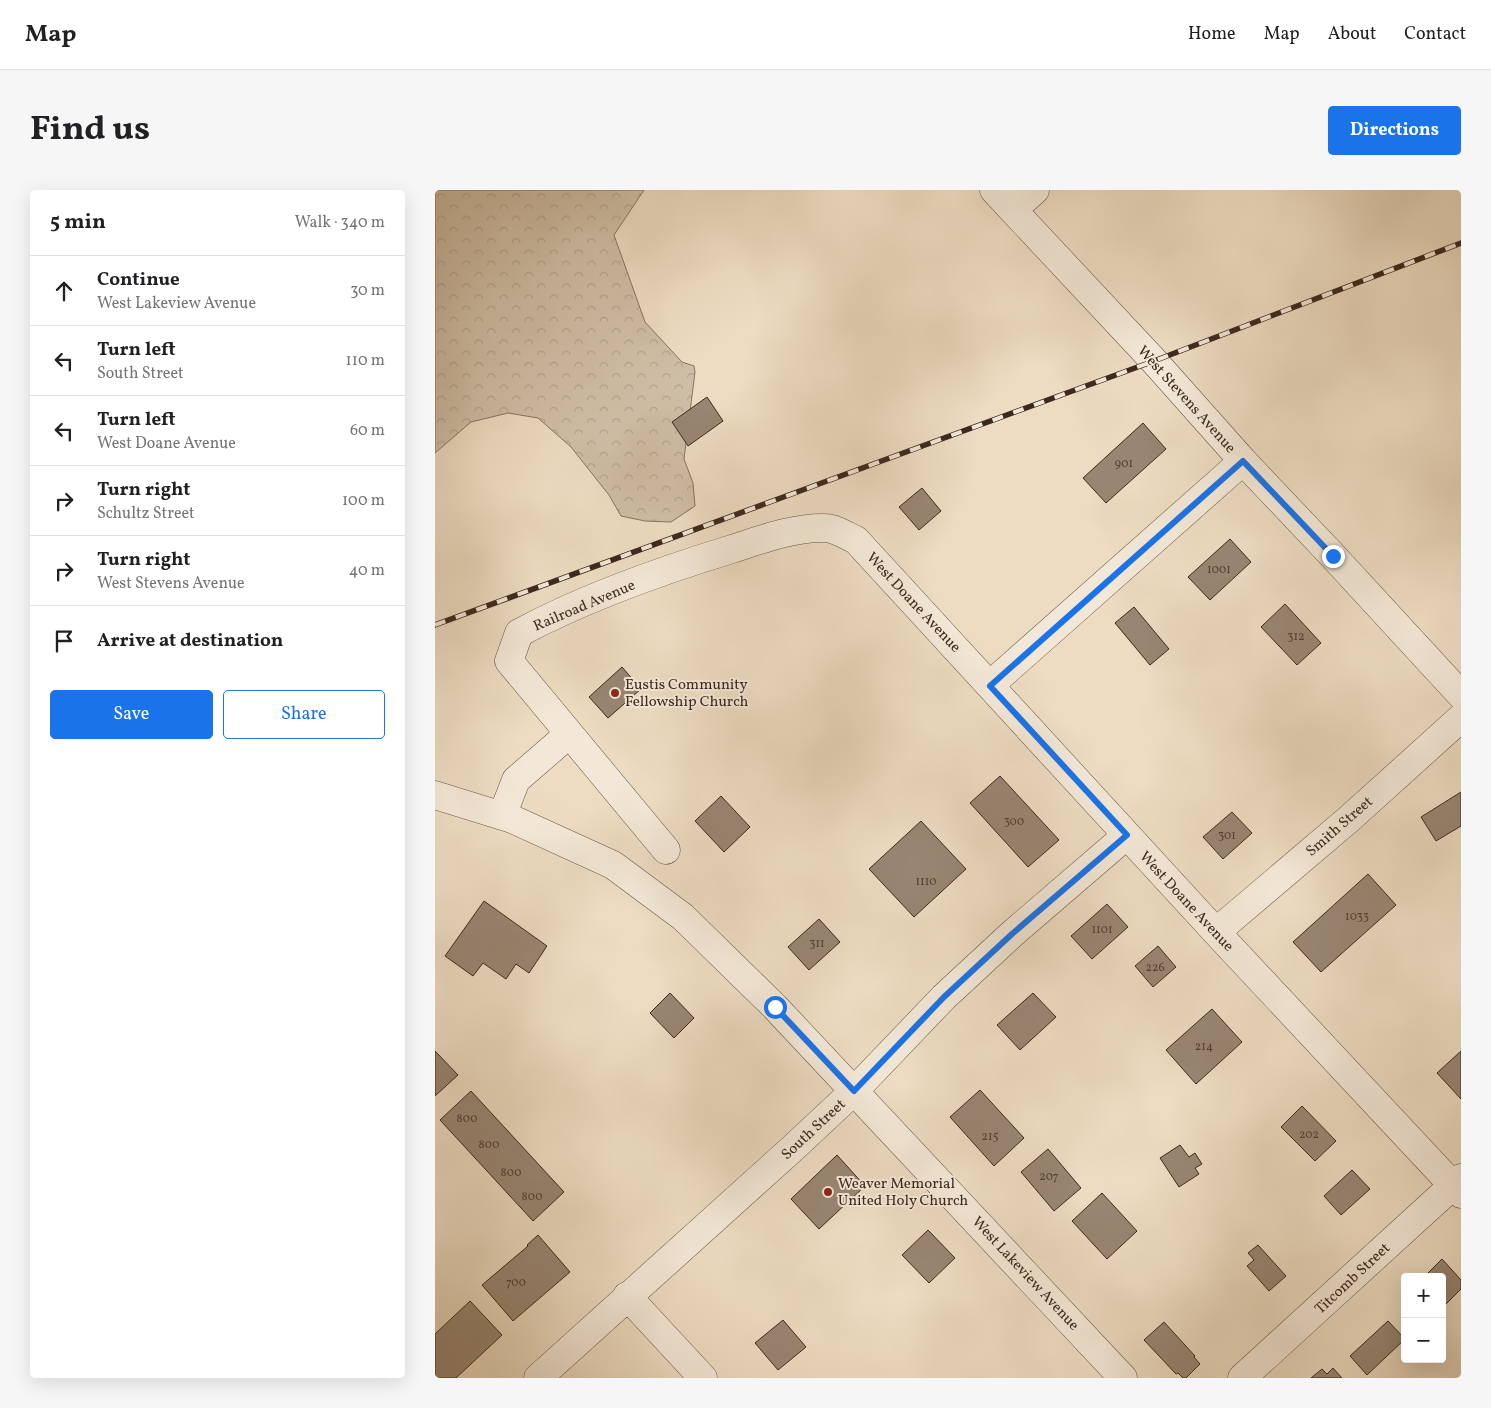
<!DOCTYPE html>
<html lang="en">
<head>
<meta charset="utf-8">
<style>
  body { margin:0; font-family:Vollkorn,serif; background:#f6f6f6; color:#202124 }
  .controls { position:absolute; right:15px; bottom:15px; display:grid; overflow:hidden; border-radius:5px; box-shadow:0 5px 20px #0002 }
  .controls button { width:45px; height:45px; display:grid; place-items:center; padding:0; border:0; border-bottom:1px solid #e0e0e0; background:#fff; color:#202124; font:25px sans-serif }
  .stop { position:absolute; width:15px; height:15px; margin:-11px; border:4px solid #1a73e8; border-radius:50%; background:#fff }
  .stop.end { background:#1a73e8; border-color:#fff; box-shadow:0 1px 5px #0008 }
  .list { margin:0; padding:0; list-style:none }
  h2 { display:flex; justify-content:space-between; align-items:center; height:65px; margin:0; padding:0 20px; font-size:21px }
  h2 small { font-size:16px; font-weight:400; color:#757577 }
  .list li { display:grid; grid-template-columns:32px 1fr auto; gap:15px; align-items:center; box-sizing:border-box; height:70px; padding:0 20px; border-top:1px solid #e0e0e0 }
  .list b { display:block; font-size:19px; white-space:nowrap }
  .list p { margin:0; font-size:16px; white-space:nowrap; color:#757577 }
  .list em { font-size:16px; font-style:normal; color:#757577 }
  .actions { display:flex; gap:10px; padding:15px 20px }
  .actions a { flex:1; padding:11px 0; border:1px solid #1a73e8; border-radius:5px; text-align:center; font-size:18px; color:#1a73e8 }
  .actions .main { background:#1a73e8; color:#fff }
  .icon { flex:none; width:28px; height:28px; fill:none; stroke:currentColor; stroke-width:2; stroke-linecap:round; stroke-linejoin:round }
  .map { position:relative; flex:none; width:1026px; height:1188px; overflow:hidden; border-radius:5px }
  header { display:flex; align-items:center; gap:30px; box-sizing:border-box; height:70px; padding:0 25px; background:#fff; border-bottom:1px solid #e0e0e0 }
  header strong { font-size:24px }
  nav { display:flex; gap:28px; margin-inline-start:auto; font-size:18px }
  .intro { display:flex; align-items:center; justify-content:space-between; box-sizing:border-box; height:120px; padding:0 30px }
  h1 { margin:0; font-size:35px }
  .button { padding:12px 22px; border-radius:5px; background:#1a73e8; color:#fff; font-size:18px; font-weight:700 }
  main { display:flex; gap:30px; padding:0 30px }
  aside { flex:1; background:#fff; border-radius:5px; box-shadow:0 5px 20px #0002 }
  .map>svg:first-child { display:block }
  .forest { fill:url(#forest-crowns); stroke:#867462 }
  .building { fill:#988673; stroke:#3c291d }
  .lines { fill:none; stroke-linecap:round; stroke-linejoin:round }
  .minor-casing { stroke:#685646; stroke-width:29 }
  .minor { stroke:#f3e8d7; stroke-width:28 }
  .rail-casing { stroke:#3c291d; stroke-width:5.5 }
  .rail { stroke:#f3e8d7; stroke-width:4; stroke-dasharray:11; stroke-linecap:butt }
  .route { stroke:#1a73e8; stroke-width:6 }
  .poi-dot { fill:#8f2418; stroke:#f3e8d7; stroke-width:2 }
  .labels { text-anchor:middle; stroke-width:4; stroke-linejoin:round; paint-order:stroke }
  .number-label { font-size:12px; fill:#534032 }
  .street-label { font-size:15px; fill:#3c291d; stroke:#f3e8d7 }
  .poi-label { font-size:15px; fill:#3c291d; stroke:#f3e8d7; text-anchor:start }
</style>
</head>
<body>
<header>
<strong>Map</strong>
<nav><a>Home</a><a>Map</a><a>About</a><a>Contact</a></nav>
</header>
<div class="intro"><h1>Find us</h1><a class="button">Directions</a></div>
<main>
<aside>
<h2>5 min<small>Walk · 340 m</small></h2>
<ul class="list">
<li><svg class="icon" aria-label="ahead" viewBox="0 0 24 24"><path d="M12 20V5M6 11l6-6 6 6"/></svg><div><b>Continue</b><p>West Lakeview Avenue</p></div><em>30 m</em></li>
<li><svg class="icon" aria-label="left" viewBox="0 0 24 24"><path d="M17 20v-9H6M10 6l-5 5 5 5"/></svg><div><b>Turn left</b><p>South Street</p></div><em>110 m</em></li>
<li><svg class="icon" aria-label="left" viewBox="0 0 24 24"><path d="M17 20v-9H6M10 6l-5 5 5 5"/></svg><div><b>Turn left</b><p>West Doane Avenue</p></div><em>60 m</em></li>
<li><svg class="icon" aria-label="right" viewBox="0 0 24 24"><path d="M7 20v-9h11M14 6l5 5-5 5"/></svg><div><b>Turn right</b><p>Schultz Street</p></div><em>100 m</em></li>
<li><svg class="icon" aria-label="right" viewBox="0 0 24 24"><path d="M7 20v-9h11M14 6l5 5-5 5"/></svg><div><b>Turn right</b><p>West Stevens Avenue</p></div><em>40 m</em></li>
<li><svg class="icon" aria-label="arrive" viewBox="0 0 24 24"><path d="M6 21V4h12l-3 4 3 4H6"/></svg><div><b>Arrive at destination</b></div></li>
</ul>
<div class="actions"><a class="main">Save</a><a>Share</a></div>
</aside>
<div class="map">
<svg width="1026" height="1188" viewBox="0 0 1026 1188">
  <defs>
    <pattern id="forest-crowns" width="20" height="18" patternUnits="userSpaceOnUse" patternTransform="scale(1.25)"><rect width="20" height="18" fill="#cfbea6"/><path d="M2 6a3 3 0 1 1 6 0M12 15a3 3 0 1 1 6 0" fill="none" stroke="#b3a38e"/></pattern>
  </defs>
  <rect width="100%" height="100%" fill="#eddcc2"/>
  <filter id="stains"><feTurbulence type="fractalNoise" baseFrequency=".004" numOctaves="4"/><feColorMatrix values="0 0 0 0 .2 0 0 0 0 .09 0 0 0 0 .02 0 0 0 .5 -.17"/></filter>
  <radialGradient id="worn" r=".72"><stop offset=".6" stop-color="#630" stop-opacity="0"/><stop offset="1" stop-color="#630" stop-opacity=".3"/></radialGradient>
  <path class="forest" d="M0 0H209L179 45 210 132 247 172 259 176 260 182 249 269 258 293 260 316 236 332 210 331 186 326 174 305 136 257 103 228 73 223 36 232 0 263Z"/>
  <path class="building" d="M272 207 288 231 253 256 237 232Z
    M708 233 731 259 671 313 648 288Z
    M487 298 506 321 484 340 464 317Z
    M795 349 816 372 775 410 753 387Z
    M850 414 886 453 862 475 826 437Z
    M699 417 734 459 715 475 680 433Z
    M187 477 206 499 173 528 154 507Z
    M565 586 624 650 593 677 535 613Z
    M1026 602V636L1001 651 986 627Z
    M286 606 315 637 289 662 260 631Z
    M797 622 817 643 788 669 768 647Z
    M486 631 531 679 479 727 434 679Z
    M933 684 961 715 886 782 858 752Z
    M49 711 112 756 94 783 81 774 71 789 48 773 38 786 10 766Z
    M672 714 693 737 657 769 636 746Z
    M384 729 405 752 374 780 353 757Z
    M723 756 741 777 718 797 700 776Z
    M235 803 259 828 239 848 215 823Z
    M598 803 621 827 585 860 562 835Z
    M777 819 807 852 761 894 731 860Z
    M0 861 23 885 0 906Z
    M1026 861V909L1002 883Z
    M545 900 589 948 559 976 515 927Z
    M36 901 129 1002 98 1031 5 930Z
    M867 916 901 951 880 971 846 937Z
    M745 955 754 967 760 963 767 974 760 978 764 984 744 997 725 968Z
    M613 959 646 998 619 1021 586 982Z
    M402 965 430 996 384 1039 356 1009Z
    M917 980 935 999 906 1025 889 1006Z
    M667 1003 702 1041 672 1069 637 1031Z
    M493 1040 520 1068 494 1093 467 1065Z
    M103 1045 135 1082 78 1131 47 1095 93 1056 92 1055Z
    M823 1055 851 1086 834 1101 812 1076 819 1070 813 1063Z
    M1007 1069 1026 1090V1099L1011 1114 1007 1110V1087H989Z
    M35 1111 67 1145 21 1188H0V1144Z
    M348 1130 371 1157 343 1180 320 1153Z
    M953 1131 970 1149 932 1185 915 1166Z
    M729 1132 760 1166 759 1167 765 1174 751 1188H748L743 1183 741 1184 709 1150Z
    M898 1178 907 1188H876L887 1179 892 1184Z"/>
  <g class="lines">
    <defs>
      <path id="minor" d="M559 0 719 171 808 271 898 366 1026 505
        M578 20 600 0
        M555 495 808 271
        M0 605 77 629 178 675 248 727 340 817 688 1188
        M67 626 81 590 134 544
        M231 660 74 471 84 443C151 407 225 381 297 359 325 350 359 337 390 338 400 338 412 346 421 350L781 742 1026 1004
        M781 742 914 629 1026 528
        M192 1106 268 1188
        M103 1188 358 958 419 901 509 807 577 744 692 645
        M807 1188 1026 988"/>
    </defs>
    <use href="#minor" class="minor-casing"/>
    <use href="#minor" class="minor"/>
    <defs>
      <path id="rail" d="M0 435 719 171 1026 53"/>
    </defs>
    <use href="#rail" class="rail-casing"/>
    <use href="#rail" class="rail"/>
  </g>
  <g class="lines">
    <path class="route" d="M340 817 419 901 509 807 577 744 692 645 555 496 808 271 898 366"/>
  </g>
  <g class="poi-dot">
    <circle cx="180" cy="503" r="5"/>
    <circle cx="393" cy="1002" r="5"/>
  </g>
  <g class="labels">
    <g class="number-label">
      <text x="689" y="277">901</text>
      <text x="784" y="383">1001</text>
      <text x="861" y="450">312</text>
      <text x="579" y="635">300</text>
      <text x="792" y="649">301</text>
      <text x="491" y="695">1110</text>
      <text x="922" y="730">1033</text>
      <text x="667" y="743">1101</text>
      <text x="382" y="757">311</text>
      <text x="720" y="781">226</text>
      <text x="769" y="860">214</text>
      <text x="32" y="932">800</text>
      <text x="874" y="948">202</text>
      <text x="555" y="950">215</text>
      <text x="54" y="958">800</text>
      <text x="76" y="986">800</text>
      <text x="614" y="990">207</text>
      <text x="97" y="1010">800</text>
      <text x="81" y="1096">700</text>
    </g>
    <g class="street-label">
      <text transform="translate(752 209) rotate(48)" y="5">West Stevens Avenue</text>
      <text transform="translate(479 412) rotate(47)" y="5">West Doane Avenue</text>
      <text transform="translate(149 415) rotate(-23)" y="5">Railroad Avenue</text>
      <text transform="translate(904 636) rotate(-41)" y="5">Smith Street</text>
      <text transform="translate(752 711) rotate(47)" y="5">West Doane Avenue</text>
      <text transform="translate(378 939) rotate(-43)" y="5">South Street</text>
      <text transform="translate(591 1083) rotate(47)" y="5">West Lakeview Avenue</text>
      <text transform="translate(917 1088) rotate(-43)" y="5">Titcomb Street</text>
    </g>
    <g class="poi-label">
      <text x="190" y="499">Eustis Community<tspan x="190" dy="17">Fellowship Church</tspan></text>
      <text x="403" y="998">Weaver Memorial<tspan x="403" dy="17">United Holy Church</tspan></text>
    </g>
  </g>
  <rect width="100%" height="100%" filter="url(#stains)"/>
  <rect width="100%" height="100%" fill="url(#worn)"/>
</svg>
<div class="controls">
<button>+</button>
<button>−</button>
</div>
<div class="stop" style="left:340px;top:817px"></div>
<div class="stop end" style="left:898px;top:366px"></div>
</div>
</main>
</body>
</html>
